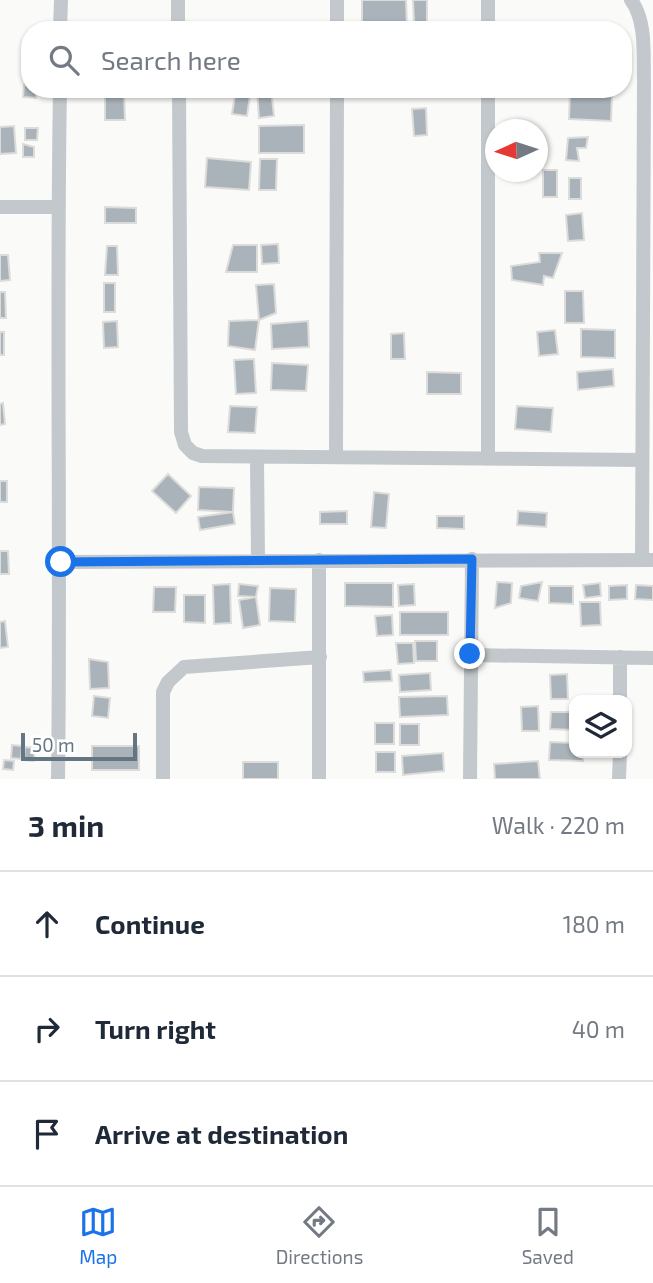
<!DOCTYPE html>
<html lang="en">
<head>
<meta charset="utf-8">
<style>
  body { margin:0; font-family:"Exo 2",sans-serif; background:#f2f2f3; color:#1f2937 }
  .controls { position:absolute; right:21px; bottom:21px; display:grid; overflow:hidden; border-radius:14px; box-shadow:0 2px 5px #0004 }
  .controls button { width:63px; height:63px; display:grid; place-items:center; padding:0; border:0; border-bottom:2px solid #e0e1e3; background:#fff; color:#1f2937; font:35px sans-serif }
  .compass { position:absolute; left:485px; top:119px; width:63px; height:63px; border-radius:50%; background:#fff; box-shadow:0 2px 5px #0004; rotate:267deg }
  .scale { position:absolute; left:21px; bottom:18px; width:116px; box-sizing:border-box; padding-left:7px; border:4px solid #657683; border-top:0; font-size:19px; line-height:24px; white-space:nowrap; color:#657683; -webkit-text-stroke:5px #fff; paint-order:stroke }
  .stop { position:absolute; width:21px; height:21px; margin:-16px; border:5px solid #1a73e8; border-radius:50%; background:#fff }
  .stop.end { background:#1a73e8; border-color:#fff; box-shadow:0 2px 7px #0008 }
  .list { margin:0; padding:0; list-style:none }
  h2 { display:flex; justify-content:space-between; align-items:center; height:91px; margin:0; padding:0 28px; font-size:30px }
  h2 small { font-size:23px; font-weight:400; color:#747a83 }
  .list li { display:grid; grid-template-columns:46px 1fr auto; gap:21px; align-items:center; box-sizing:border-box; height:105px; padding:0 28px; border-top:2px solid #e0e1e3 }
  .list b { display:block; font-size:26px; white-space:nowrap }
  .list em { font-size:23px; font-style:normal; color:#747a83 }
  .icon { flex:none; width:38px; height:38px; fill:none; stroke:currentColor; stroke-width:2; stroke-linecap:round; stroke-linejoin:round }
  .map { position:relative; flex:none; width:653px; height:779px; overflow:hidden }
  .search { position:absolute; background:#fff; box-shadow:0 2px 5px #0004; left:21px; right:21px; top:21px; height:77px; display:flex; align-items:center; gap:18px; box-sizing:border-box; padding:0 24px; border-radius:28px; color:#747a83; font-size:26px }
  .sheet { height:406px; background:#fff }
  nav { display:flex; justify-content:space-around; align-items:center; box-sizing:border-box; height:98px; border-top:2px solid #e0e1e3; background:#fff; font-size:19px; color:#747a83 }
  nav a { display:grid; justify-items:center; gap:4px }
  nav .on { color:#1a73e8 }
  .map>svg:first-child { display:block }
  .building { fill:#aab3b9; stroke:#dcdcda; stroke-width:2 }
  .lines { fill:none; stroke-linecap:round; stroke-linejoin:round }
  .minor { stroke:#c3c8cc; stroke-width:14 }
  .route { stroke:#1a73e8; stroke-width:9 }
</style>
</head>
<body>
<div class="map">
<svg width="653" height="779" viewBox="0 0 653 779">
  <rect width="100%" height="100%" fill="#fafaf8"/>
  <path class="building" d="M362 0H406L407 27H362Z
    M413 0H427V23H414Z
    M24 85H30V89H36V98L23 97Z
    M236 89H251L247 116 232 114Z
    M271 89 274 116 259 118 257 90Z
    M411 89H427V97H411Z
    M105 90H124L125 120H105Z
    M570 93 612 95 611 121 569 119Z
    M426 108 427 135 414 136 412 109Z
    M304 125V153H259V126Z
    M14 126 16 153 0 154V127Z
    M25 128H38L37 140H25Z
    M588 137 586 148H577L579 161 566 160 568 138Z
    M23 144 34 147V157H23Z
    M207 158 251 162 249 190 205 187Z
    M260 159H277L276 190H259Z
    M543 170H557V197H543Z
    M569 178H581V199H569Z
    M105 207 136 208V223H105Z
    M582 213 584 240 568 241 566 215Z
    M278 244 279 263 262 264 261 245Z
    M233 245H257V272H226Z
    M107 246H117L118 275H105Z
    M539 253H562L553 278 544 276 543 285 512 280 511 266 540 262Z
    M0 255H8L10 280 0 281Z
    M104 283H115V312H104Z
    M274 284 276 313 259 320 256 285Z
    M565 291H583L584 323H565Z
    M0 292H5L6 318H0Z
    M259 320 255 350 228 346 229 321Z
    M117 321 118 347 104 348 103 322Z
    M308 321 309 347 272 349 271 324Z
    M581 329 615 330V358L581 357Z
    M555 330 558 354 539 356 537 332Z
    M0 332H4V355H0Z
    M404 333 405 359H391V334Z
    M254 359 256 393 236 394 234 360Z
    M272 363 308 365 306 391 271 390Z
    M613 369 614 386 578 390 577 372Z
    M427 372 461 373V394H427Z
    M3 403 5 424 0 425V404Z
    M230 406 257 407 255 433 228 432Z
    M517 406 553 408 551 432 515 429Z
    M168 474 191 496 176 513 152 491Z
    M0 481H7V502H0Z
    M199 487 234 488 233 512 198 510Z
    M374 492 389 494 386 528 371 527Z
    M347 511V524H320V512Z
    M518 511 547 513 546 527 517 525Z
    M233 512 235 524 200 530 198 517Z
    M437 516H464V529L437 528Z
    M0 551H8L9 574H0Z
    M497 582 512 583 511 603 495 608Z
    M542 582 538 601 519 598 521 586Z
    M345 583H393V607L345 606Z
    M600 583 601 596 585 598 583 585Z
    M230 584 231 623 214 624 213 585Z
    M239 584 258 586 256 597 238 596Z
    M414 584 415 605 399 606 398 585Z
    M627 585V599L609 600V586Z
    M636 585 653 586V600L635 599Z
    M549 586H573V604L549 603Z
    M154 587H176L175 612H153Z
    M270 588 296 589 295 622 269 621Z
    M184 595H205V623L184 622Z
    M256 597 260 625 243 628 239 600Z
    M580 602H600L601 625 581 626Z
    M400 612H448V635H400Z
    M392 615 393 635 377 636 375 616Z
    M5 621 8 647 0 648V622Z
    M415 641H437V661H416Z
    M396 643H413L414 663 398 664Z
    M89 659 108 662 109 688 90 689Z
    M391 670 392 681 364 682 363 672Z
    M430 673 431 690 400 692 399 675Z
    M567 674 568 699H551L550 675Z
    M94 696 110 698 108 718 92 716Z
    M447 696 448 715 400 717 399 697Z
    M538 706 539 731H522L521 707Z
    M551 712H574V730L550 729Z
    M375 723H394V744H375Z
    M400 724H419V745H400Z
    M550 742 574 743V753H583V761L549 760Z
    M12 745 22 746 21 759 11 758Z
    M92 746H139V770H92Z
    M25 747 35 748 34 761 24 760Z
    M376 752H395V772H376Z
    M443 753 444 771 403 775 402 756Z
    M4 760 14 761 13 770 3 769Z
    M538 761 540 779H495L494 764Z
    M243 762H278V779H243Z"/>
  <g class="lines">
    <path class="minor" d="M178 0V30
      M488 0V30
      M631 0C647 22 643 55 644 82L642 560
      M60 30 61 0
      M337 30V0
      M179 89 181 432 185 445 193 453 202 456 642 460
      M488 89V459
      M0 207H58
      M336 456 337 89
      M257 458 258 560
      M61 562 653 560
      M470 655 653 658
      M620 700V657
      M58 779C61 549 56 319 60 89
      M163 779V692L168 682 184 667 320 657
      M319 779V560
      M470 779 472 559
      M619 779 620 753"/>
  </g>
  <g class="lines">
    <path class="route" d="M61 562 472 559 470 654"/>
  </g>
</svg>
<div class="controls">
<button><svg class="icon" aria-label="layers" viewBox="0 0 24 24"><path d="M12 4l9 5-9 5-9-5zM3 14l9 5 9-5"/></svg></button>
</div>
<svg class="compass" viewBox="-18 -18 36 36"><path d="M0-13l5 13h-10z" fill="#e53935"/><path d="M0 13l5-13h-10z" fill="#747a83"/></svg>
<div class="scale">50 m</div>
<div class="stop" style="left:61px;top:562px"></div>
<div class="stop end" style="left:470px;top:654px"></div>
<div class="search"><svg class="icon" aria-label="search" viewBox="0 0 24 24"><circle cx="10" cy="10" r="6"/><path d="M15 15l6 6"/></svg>Search here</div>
</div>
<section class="sheet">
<h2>3 min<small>Walk · 220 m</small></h2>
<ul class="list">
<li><svg class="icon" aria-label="ahead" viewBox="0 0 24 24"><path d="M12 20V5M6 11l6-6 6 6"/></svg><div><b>Continue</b></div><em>180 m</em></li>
<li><svg class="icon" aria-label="right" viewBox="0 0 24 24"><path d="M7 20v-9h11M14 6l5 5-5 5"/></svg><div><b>Turn right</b></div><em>40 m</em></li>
<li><svg class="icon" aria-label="arrive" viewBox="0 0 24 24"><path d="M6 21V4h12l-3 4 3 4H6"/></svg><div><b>Arrive at destination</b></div></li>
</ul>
</section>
<nav>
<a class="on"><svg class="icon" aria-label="map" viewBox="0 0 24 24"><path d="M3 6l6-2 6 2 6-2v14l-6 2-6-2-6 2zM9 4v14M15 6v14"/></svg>Map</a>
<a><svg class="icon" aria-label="directions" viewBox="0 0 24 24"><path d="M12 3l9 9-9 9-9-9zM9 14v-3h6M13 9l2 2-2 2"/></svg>Directions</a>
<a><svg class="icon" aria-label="saved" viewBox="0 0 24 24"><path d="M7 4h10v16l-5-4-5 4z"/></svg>Saved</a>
</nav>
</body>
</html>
